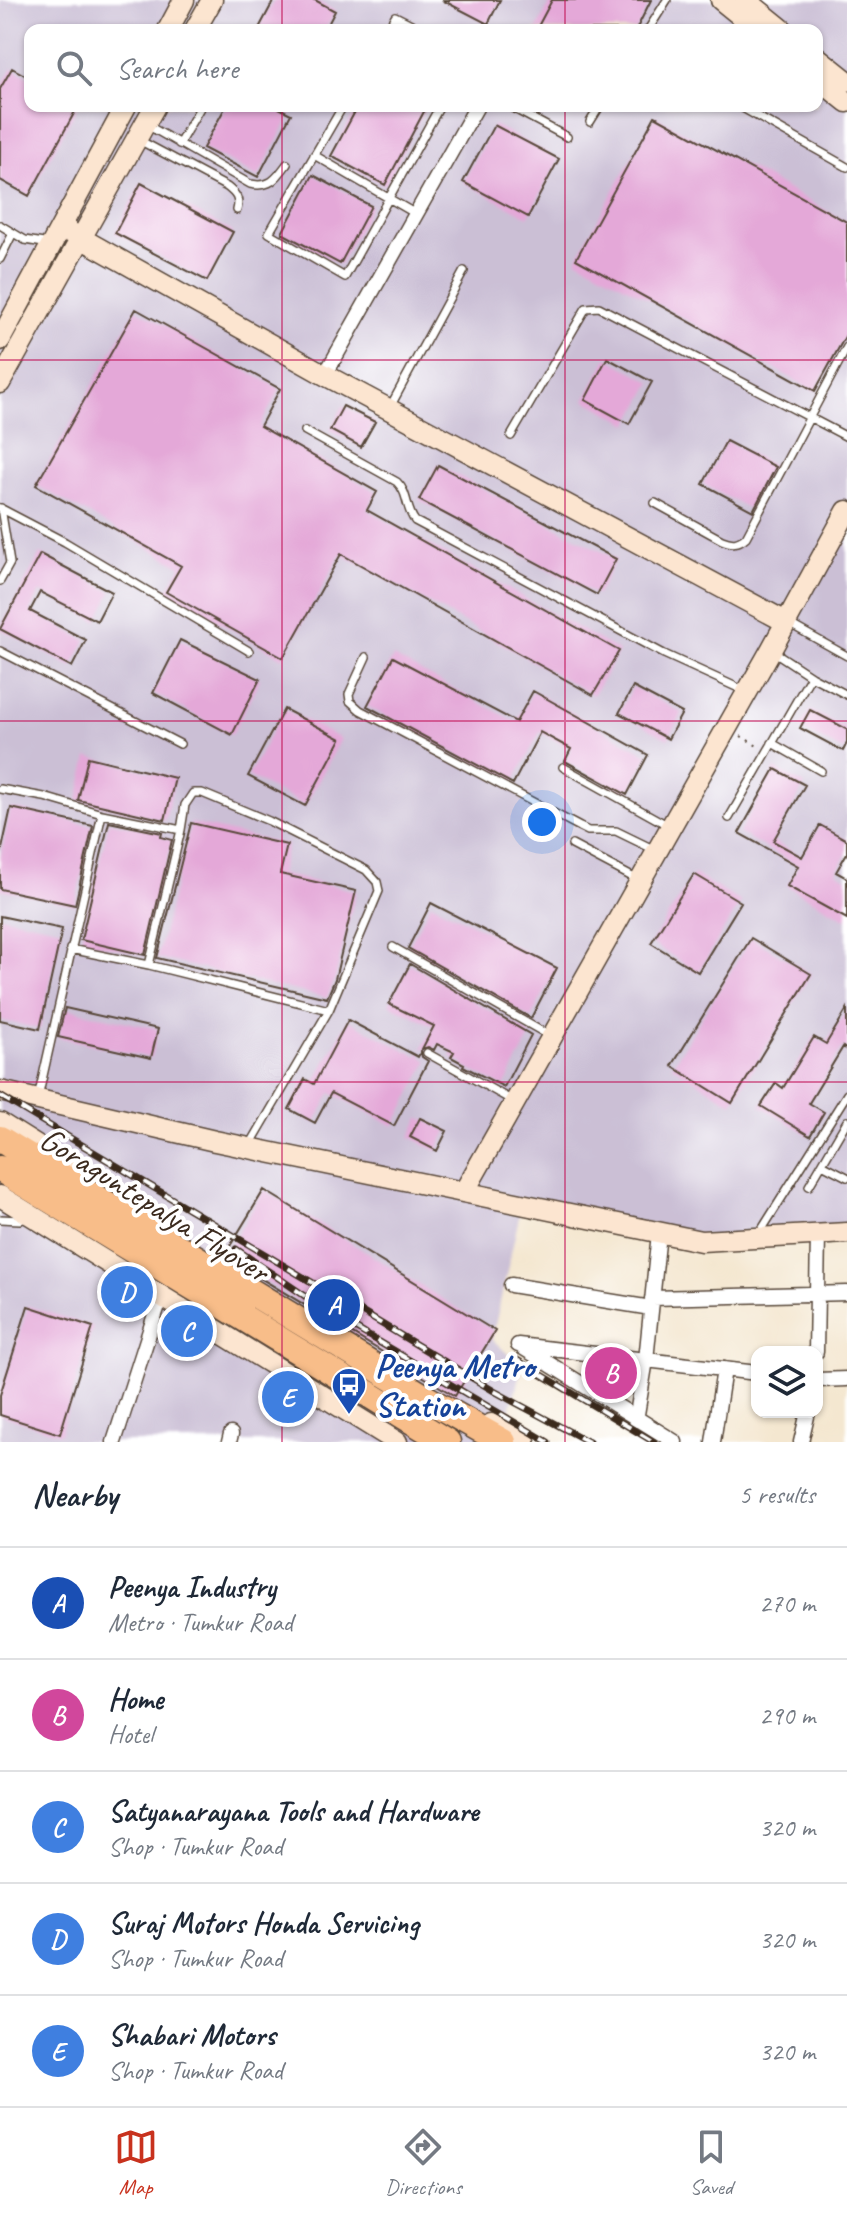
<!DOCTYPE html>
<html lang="en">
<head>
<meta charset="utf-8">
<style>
  body { margin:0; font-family:Caveat,sans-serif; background:#f2f2f3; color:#1f2937 }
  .controls { position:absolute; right:24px; bottom:24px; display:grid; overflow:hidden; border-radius:16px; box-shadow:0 2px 6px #0004 }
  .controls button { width:72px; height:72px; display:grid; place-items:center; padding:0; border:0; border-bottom:2px solid #e0e1e3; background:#fff; color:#1f2937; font:40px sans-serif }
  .you { position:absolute; left:542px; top:822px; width:28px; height:28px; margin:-20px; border:6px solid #fff; border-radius:50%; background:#1a73e8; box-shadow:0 0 0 12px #1a73e833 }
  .badge { display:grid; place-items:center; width:52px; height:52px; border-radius:50%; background:#c8321e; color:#fff; font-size:26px; font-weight:700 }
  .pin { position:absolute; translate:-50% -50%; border:4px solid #fff; box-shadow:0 2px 8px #0006 }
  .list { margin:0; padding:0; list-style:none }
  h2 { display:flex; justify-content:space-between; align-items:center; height:104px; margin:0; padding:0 32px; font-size:34px }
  h2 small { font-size:26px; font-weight:400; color:#747a83 }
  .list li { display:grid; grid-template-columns:52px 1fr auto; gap:24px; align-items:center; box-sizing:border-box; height:112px; padding:0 32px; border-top:2px solid #e0e1e3 }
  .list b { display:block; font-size:30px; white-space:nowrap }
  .list p { margin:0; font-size:26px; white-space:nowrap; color:#747a83 }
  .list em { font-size:26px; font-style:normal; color:#747a83 }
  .icon { flex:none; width:44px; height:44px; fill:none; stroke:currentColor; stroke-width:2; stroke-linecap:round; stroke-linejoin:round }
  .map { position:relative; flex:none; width:847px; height:1442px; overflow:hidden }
  .search { position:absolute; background:#fff; box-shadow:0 2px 6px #0004; left:24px; right:24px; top:24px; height:88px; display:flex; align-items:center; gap:20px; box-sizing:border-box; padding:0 28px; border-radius:16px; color:#747a83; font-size:30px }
  .sheet { height:664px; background:#fff }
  nav { display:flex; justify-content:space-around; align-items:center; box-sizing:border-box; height:112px; border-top:2px solid #e0e1e3; background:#fff; font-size:22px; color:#747a83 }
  nav a { display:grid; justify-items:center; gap:4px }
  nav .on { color:#c8321e }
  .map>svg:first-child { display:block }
  .industrial { fill:#cbbfd5; fill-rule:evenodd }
  .building { fill:#e4a8d8 }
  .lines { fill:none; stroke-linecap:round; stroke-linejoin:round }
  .lane-casing { stroke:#574639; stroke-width:10 }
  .street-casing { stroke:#574639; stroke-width:17 }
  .secondary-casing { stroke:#574639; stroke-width:23 }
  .highway-casing { stroke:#574639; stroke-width:29 }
  .path { stroke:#574639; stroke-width:2; stroke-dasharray:2 6; stroke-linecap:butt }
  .lane { stroke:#fff; stroke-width:7 }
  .street { stroke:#fff; stroke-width:14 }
  .secondary { stroke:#fce5d0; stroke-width:20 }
  .highway { stroke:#f8bd89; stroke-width:26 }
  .rail-casing { stroke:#3b2a1e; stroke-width:7 }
  .rail { stroke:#fff; stroke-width:4; stroke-dasharray:12; stroke-linecap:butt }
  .grid { fill:none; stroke:#c2185b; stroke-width:2; stroke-opacity:0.55 }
  .labels { text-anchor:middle; stroke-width:8; stroke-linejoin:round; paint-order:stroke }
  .street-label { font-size:34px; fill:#3b2a1e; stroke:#fff }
  .transit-label { font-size:34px; font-weight:bold; fill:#164399; stroke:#fff; text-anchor:start }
</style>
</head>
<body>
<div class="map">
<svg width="847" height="1442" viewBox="0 0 847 1442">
  <rect width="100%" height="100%" fill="#fff"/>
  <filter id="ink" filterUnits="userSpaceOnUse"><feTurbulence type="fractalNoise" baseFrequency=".0125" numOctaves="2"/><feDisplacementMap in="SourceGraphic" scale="16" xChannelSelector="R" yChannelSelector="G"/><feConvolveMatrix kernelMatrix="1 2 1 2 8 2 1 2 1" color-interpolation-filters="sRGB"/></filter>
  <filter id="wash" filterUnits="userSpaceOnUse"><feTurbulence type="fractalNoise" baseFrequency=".006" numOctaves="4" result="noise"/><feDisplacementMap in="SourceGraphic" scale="32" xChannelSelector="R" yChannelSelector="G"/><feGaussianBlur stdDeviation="1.8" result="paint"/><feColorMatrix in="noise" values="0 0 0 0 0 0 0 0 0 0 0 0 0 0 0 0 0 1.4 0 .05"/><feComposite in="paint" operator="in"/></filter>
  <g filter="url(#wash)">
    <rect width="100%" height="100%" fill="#f4e7d0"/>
    <path class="industrial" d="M0 0H847V1235L712 1237 523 1199 492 1339 523 1368 499 1442H0ZM30 30H817V106H30Z"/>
    <g id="blocks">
      <path class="building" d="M274 0H315L335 11 325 30H258Z
        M442 0H500L488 24Z
        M552 0H651L636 30H536Z
        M12 68 30 78V106H78L29 196 0 180V89Z
        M226 106H275L291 114 258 177 203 148Z
        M358 106H427L385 185 331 156Z
        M655 116 847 222V333L815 391 576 259Z
        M494 125 559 159 528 217 463 182Z
        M313 175 371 206 340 264 282 233Z
        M141 183 233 232 207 281 115 233Z
        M136 309 280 389 260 426 377 492 367 510 619 651 593 695 341 554 283 658 166 592 181 566 36 485Z
        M607 358 652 382 629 424 585 400Z
        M343 406 375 422 361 447 330 430Z
        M726 441 776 467 753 511 703 484Z
        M438 465 616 559 597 595 419 500Z
        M40 554 112 592 97 621 40 592 30 611 86 640 72 667 0 629Z
        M180 640 260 679 232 735 153 693Z
        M393 657 516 722 533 691 648 755 627 795 565 761 571 749 540 732 513 784 367 706Z
        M633 687 682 713 668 739 619 713Z
        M284 709 341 739 305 806 248 776Z
        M810 710 847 729V743L843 751 800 728Z
        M88 757 175 778 165 820 78 800Z
        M775 769 805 785 773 841 802 857 820 825 847 840V853L836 872 847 878V919L787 886 798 866 739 833Z
        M11 808 93 826 75 905 0 889V858Z
        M109 822 162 833 161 837 172 840 145 955 81 940Z
        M191 823 287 845 280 874 356 891 335 979 327 998 157 958Z
        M694 874 741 902 698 972 651 943Z
        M431 903 557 968 531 1018 408 948Z
        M0 916 62 929 40 1029 0 1020Z
        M751 938 811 974 732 1103 672 1066Z
        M410 964 531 1035 504 1087 463 1066 464 1064 451 1057 454 1052 437 1044 434 1050 428 1047 422 1049 434 1026 389 1004Z
        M65 1008 158 1029 151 1058 58 1037Z
        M847 1009V1050L843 1047 809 1103 824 1112 810 1136 761 1106 776 1083 783 1088 814 1037 826 1044Z
        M348 1020 418 1057 421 1051 422 1057 428 1061 394 1126 331 1093 315 1123 289 1109 305 1079 314 1084Z
        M420 1118 447 1131 437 1151 410 1137Z
        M264 1190 495 1331 455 1396 224 1256Z
        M28 1306 93 1327 60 1434 0 1415V1395Z"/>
    </g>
  </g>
  <g filter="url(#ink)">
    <use href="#blocks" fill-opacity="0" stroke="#574639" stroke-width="2"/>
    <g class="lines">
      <defs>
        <path id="lane" d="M387 30 395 16 423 30
          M648 30 667 0
          M343 106 269 233 345 277 440 106
          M509 106 567 137
          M739 106 847 167
          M590 122 600 106
          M147 125 250 184C270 188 276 179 287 164
          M139 140 227 187C236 194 240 199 237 210
          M179 144 201 106
          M314 155 416 214
          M0 225 25 240 50 244
          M0 259 13 233
          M390 407 464 271
          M305 431 397 482C409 494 405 508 415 521L664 654 745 691
          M511 436 586 308 599 307 847 437
          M655 503 722 540C732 544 738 544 746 537L847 347
          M0 508 65 542 249 651
          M0 581 10 563 1 508
          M788 623 847 656
          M0 651 180 744
          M366 657 349 694 350 701 360 710 580 827 588 831H616L655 850
          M811 676 847 695
          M772 743 821 771
          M563 767 669 826
          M0 789 44 797 102 814 38 1098
          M102 814 181 830 185 805 193 793H202L269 821 366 870 377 882 379 891 329 1010
          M729 818 811 676 773 651
          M572 845 638 880
          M393 947 550 1036
          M70 949 149 965 329 1010 250 1145
          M149 965 181 830
          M427 1053 513 1101
          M822 1164 847 1177
          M809 1186 847 1121
          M0 1219 20 1220 27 1218
          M759 1234 847 1094"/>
        <path id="street" d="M325 375 477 106
          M511 1285 651 1308
          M652 1298 847 1293
          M518 1345 757 1373
          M522 1347 675 1442
          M816 1352 818 1235
          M817 1380 847 1379
          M636 1420 646 1360 659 1233
          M114 1442 161 1296
          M229 1442 231 1434
          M713 1442 724 1369
          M801 1442 808 1412"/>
        <path id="secondary" d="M721 0 758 30
          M746 0 783 30
          M168 30 184 0
          M195 30 212 0
          M817 57 847 81
          M817 78 847 102
          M61 227 325 375 786 622
          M0 340 126 106
          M0 383 155 106
          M0 1091 215 1141 701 1241 847 1233
          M0 1123 75 1170
          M464 1192 771 650 847 511
          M0 1196 397 1442
          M491 1424 525 1442"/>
        <path id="highway" d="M0 1139 429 1400 503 1442
          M0 1169 447 1442"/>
      </defs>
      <use href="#lane" class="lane-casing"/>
      <use href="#street" class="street-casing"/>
      <use href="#secondary" class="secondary-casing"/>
      <use href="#highway" class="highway-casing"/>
      <path class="path" d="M741 736 759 747"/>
      <use href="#lane" class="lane"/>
      <use href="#street" class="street"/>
      <use href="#secondary" class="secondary"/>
      <use href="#highway" class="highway"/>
      <defs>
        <path id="rail" d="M0 1096 494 1391 589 1442
          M236 1249 333 1315 548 1442
          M517 1360 654 1442"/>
      </defs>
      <use href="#rail" class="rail-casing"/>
      <use href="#rail" class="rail"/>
    </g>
  </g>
  <path class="grid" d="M282 0V30M565 0V30M282 106V1442M565 106V1442M0 360H847M0 721H847M0 1082H847"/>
  <defs>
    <symbol id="bus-pin" viewBox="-11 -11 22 30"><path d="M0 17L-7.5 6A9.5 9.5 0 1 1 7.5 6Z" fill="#1a4fb4" stroke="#fff"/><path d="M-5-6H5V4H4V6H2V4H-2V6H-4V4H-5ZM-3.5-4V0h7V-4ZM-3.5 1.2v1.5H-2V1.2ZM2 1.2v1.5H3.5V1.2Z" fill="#fff"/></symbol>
  </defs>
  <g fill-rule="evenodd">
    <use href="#bus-pin" x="329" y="1365" width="40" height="54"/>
  </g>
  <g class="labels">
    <g class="street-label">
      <text transform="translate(155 1204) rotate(32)" y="12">Goraguntepalya Flyover</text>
    </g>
    <g class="transit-label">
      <text x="375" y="1377">Peenya Metro<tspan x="375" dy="39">Station</tspan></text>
    </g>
  </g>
</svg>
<div class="controls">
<button><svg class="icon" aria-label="layers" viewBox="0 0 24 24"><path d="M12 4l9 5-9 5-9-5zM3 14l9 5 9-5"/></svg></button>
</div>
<div class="you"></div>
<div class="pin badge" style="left:334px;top:1305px;background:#1a4fb4">A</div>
<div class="pin badge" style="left:611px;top:1373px;background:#d1479c">B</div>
<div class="pin badge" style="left:187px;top:1331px;background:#3f7fe0">C</div>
<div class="pin badge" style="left:127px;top:1292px;background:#3f7fe0">D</div>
<div class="pin badge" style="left:288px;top:1397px;background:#3f7fe0">E</div>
<div class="search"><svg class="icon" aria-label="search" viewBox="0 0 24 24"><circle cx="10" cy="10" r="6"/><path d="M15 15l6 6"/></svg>Search here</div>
</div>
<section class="sheet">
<h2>Nearby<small>5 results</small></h2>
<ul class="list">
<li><span class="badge" style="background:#1a4fb4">A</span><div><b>Peenya Industry</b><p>Metro · Tumkur Road</p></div><em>270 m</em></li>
<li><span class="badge" style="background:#d1479c">B</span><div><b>Home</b><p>Hotel</p></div><em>290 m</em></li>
<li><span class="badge" style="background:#3f7fe0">C</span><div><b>Satyanarayana Tools and Hardware</b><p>Shop · Tumkur Road</p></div><em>320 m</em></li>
<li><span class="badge" style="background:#3f7fe0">D</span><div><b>Suraj Motors Honda Servicing</b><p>Shop · Tumkur Road</p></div><em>320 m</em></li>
<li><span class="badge" style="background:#3f7fe0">E</span><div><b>Shabari Motors</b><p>Shop · Tumkur Road</p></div><em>320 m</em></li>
</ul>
</section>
<nav>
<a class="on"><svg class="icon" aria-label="map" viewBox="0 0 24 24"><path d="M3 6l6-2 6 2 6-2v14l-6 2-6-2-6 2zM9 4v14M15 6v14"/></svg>Map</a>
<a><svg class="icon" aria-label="directions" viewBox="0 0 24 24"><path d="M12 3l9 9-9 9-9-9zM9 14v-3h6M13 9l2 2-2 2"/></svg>Directions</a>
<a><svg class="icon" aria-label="saved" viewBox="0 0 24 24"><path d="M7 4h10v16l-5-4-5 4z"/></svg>Saved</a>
</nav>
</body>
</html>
